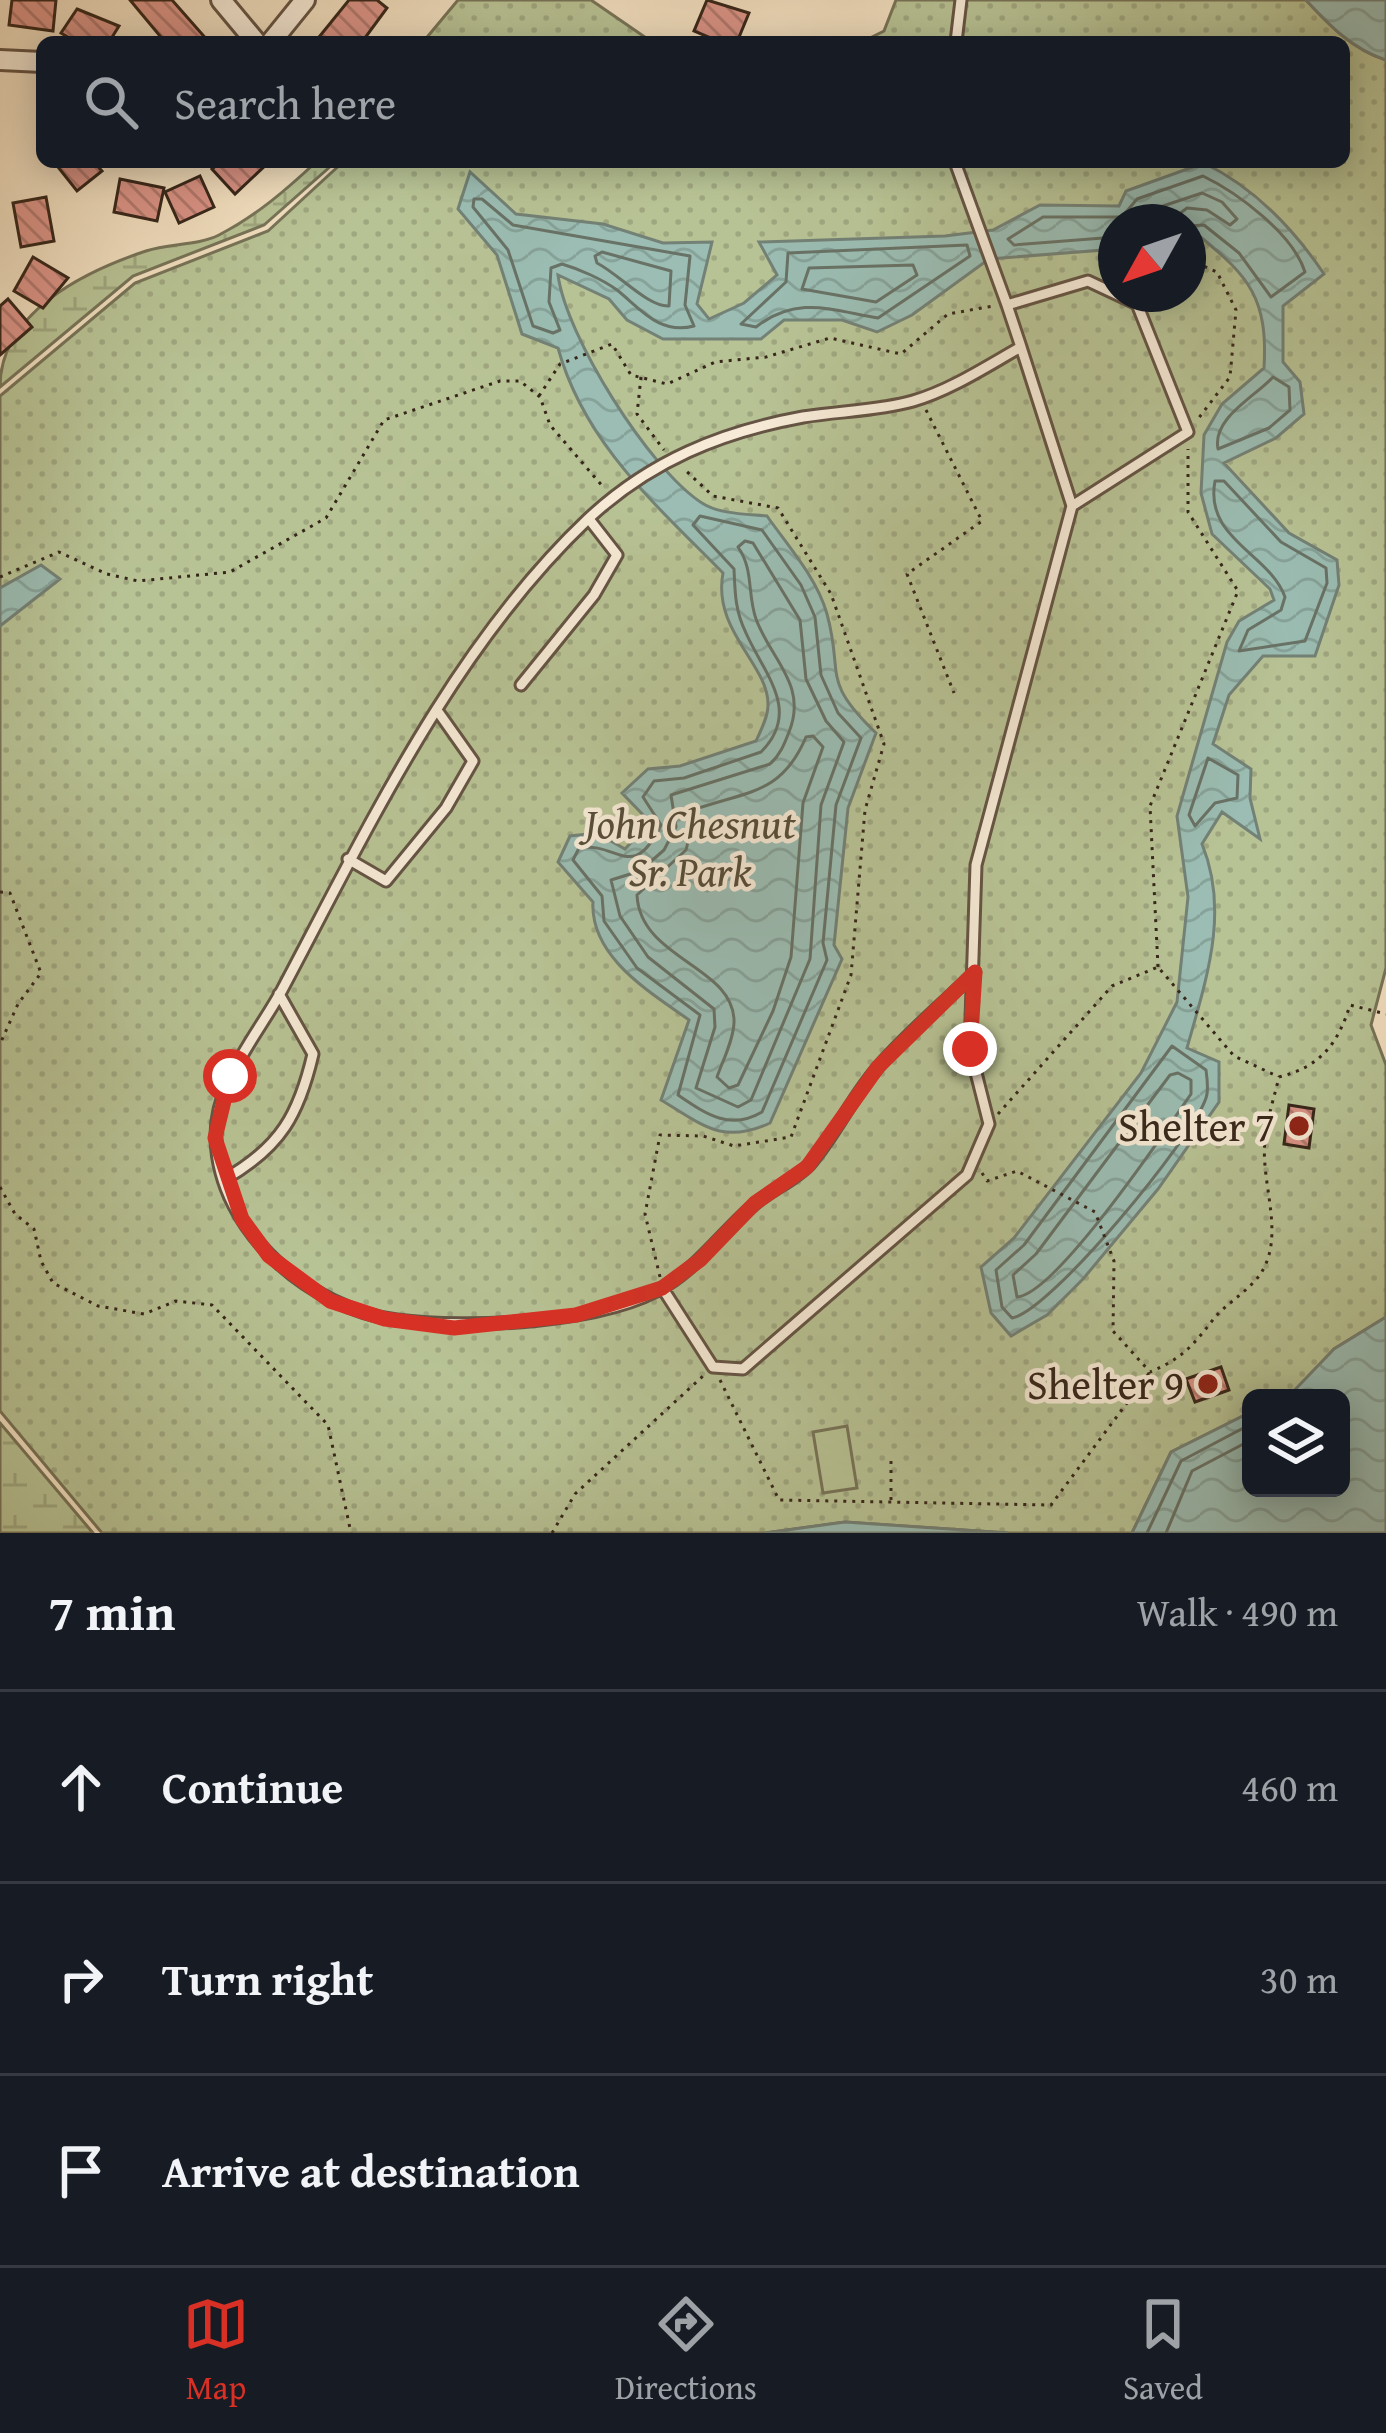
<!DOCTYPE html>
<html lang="en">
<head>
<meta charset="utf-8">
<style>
  body { margin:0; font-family:"Gentium Book Plus",serif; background:#242831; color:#f1f3f6 }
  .controls { position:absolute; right:36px; bottom:36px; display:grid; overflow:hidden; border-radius:18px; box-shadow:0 6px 30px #0003 }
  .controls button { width:108px; height:108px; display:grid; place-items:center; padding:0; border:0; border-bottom:3px solid #363941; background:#171b24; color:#f1f3f6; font:60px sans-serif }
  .compass { position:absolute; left:1098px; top:204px; width:108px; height:108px; border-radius:50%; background:#171b24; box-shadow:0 6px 30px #0003; rotate:230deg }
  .stop { position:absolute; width:36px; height:36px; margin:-27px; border:9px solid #d93025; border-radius:50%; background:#fff }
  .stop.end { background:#d93025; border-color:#fff; box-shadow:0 3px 12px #0008 }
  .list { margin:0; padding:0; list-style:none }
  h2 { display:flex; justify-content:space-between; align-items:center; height:156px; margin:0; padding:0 48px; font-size:51px }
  h2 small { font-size:39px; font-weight:400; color:#9ea1a6 }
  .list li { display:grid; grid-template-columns:78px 1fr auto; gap:36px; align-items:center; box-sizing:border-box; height:192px; padding:0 48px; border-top:3px solid #363941 }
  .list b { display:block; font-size:45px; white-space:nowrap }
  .list em { font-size:39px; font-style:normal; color:#9ea1a6 }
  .icon { flex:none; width:66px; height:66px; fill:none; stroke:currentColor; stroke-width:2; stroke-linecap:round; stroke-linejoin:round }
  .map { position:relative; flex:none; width:1386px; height:1533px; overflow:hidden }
  .search { position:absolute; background:#171b24; box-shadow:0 6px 30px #0003; left:36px; right:36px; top:36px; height:132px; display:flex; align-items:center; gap:30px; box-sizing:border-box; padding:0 42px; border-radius:18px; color:#9ea1a6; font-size:45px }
  .sheet { height:732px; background:#171b24 }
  nav { display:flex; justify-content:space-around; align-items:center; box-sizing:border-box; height:168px; border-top:3px solid #363941; background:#171b24; font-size:33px; color:#9ea1a6 }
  nav a { display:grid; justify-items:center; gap:6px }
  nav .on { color:#d93025 }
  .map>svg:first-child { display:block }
  .green { fill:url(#green-dots); stroke:#777458; stroke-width:3; fill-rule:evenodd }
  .wetland { fill:url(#wetland-marsh); stroke:#777458; stroke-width:3 }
  .pitch { fill:#b8c395; stroke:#777458; stroke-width:3 }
  .water { fill:url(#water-waves); stroke:#738176; stroke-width:3 }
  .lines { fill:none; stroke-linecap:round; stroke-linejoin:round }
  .shore { stroke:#687266; stroke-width:3 }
  .building { fill:url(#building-back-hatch); stroke:#36261a; stroke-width:3 }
  .lane-casing { stroke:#655444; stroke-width:15 }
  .street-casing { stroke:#655444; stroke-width:24 }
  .path { stroke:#36261a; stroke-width:3; stroke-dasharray:3 6; stroke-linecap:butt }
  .lane { stroke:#f7ebd7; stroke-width:9 }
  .street { stroke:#f7ebd7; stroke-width:18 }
  .route { stroke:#d93025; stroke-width:15 }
  .poi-dot { fill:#8f2418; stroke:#f7ebd7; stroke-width:4.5 }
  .labels { text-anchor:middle; stroke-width:9; stroke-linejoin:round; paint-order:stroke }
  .park-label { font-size:42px; font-style:italic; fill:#564d39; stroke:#f7ebd7 }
  .poi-label { font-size:42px; fill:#36261a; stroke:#f7ebd7; text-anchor:end }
</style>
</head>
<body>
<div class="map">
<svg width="1386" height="1533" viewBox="0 0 1386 1533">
  <defs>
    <pattern id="green-dots" width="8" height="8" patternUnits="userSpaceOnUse" patternTransform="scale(3)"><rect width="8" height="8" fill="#b8c395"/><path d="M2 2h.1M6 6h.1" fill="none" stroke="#9fa780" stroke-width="1.8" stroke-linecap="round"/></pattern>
    <pattern id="wetland-marsh" width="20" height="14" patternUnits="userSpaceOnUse" patternTransform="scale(3)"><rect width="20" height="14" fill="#b8c395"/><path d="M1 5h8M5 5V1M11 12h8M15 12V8" fill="none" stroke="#9fa780"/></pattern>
    <pattern id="water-waves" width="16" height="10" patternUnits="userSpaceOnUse" patternTransform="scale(3)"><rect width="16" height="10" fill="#9bbdb3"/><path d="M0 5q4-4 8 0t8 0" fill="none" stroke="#86a299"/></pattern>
    <pattern id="building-back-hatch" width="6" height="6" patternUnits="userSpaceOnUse" patternTransform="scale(3)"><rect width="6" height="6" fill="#db9488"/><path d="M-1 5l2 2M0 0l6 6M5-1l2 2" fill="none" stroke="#b2796e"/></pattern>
  </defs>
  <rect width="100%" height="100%" fill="#f2e0c1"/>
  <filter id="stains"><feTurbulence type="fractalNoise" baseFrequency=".00167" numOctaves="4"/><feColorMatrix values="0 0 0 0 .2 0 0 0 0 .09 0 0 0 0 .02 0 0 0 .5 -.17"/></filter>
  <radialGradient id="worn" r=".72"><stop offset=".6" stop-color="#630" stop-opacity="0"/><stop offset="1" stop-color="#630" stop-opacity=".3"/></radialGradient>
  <path class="green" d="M458 0H591L652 42H423Z
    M896 0H1306C1329 25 1352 49 1386 60V968L1371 1025 1386 1065V1317L1334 1349 1291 1397 1251 1398V1412L1171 1452 1132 1533H1008L845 1522 765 1533H102L0 1411V396L135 283 268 231 343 162H1344V42H862L884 31ZM1116 222H1188V294H1116Z"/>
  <path class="wetland" d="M316 162 332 165 264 225 133 276 0 387C0 313 83 272 146 251 169 243 197 246 219 235 256 216 286 190 316 162Z
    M0 1423 93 1533H0Z"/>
  <path class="pitch" d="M847 1426 857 1488 823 1493 813 1432Z"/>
  <path class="water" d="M1306 0H1386V60C1352 49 1329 25 1306 0Z
    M1204 163C1253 187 1293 228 1324 274L1283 306V362L1300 382 1304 414 1276 438 1224 463 1289 533 1337 560 1339 585 1315 656H1263L1229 695 1213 744 1251 769 1250 798 1260 839 1222 812 1202 844C1230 912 1206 980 1187 1048L1219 1062V1102L1158 1189 1083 1279 1047 1315 1011 1336 991 1313 981 1267 1014 1238 1141 1073 1177 1002 1188 897 1177 816 1227 642 1239 621 1274 600 1270 589 1212 534 1201 493 1204 435 1222 404 1264 368C1268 299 1250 277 1198 235L1188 241V222H1116V249L989 259 912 315 877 332 842 320H784L761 339H663L627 320 609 299 558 275C566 336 649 469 702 503 718 514 747 514 767 516 788 546 817 578 827 614 844 676 820 679 876 733L848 808 834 945 842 959 770 1123C722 1145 703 1125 661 1100L689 1020C650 992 590 957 593 902L558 862 570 836 597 833 625 849 650 822 622 793 648 769 680 766 756 741C761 730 768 717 768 705 769 665 712 631 723 573 657 506 584 443 558 348L522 334 497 255 458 209 470 172 516 214 603 224 663 243 712 242 697 304 709 319 744 303 777 275 759 242 945 236 993 230 1040 205 1119 206 1126 191Z
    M41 565 60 579 0 626V588Z
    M1386 1317V1533H1132L1171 1452 1251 1412V1488H1341V1398H1287L1334 1349Z
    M845 1522 1008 1533H765Z"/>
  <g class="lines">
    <path class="shore" d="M482 199 513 225 690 256 685 305 694 326C659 335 641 309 617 290 602 279 579 269 562 264L551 268 549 302 560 330 553 333 533 326 508 250 473 207 474 199Z
      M1141 222 1148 211 1202 193 1222 202 1237 219 1230 225 1207 210 1187 208 1169 222
      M1116 237 1014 245 1008 239 1043 217H1122L1137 199 1203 176C1238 193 1293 234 1305 272L1271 297 1239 253 1204 225 1188 226
      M967 245 970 256 878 318C831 310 797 295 756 327L741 324 786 282 788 253Z
      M602 252 671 271 669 306C648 307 620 275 597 263L595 256Z
      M913 265 917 275 876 302 802 289 809 268Z
      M1273 377 1289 387 1290 410 1269 428 1218 449C1212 418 1255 397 1273 377Z
      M1215 481H1224L1281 542 1326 568 1327 583 1305 641 1239 651 1248 630 1281 610 1285 597C1269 553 1204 539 1215 481Z
      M700 516 762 530 801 585 815 617 821 675 838 713 861 738 836 805 823 943 827 960 762 1112C730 1131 706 1114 678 1095L700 1015 637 968 604 921 602 896 573 860 579 848C618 841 632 884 661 825L643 797 654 781 684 778 761 752C802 711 764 674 746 633 735 611 735 592 734 569L693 525Z
      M745 541 753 543 800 620 806 679 826 721 844 742 821 805 810 959 751 1100 738 1107 696 1088 715 1027 714 1009 648 957 620 916 611 880 640 871 664 850 676 827 671 795 770 764C780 755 784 745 789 732 808 685 771 660 756 619 747 593 754 570 738 547Z
      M813 736 823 747 803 803 791 957 773 1011 738 1085 729 1088 717 1077C723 1060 733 1041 734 1023 736 966 640 960 637 895L686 850 696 809C748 791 782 794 806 737Z
      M1208 758 1238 775 1237 798 1215 803 1195 826 1189 815Z
      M1172 1046 1206 1070C1207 1078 1209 1090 1206 1098 1193 1138 1050 1312 1012 1318L1002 1307 996 1270 1024 1245Z
      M1178 1073 1191 1080V1094C1165 1132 1056 1294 1017 1297L1013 1275 1036 1254 1170 1075Z
      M1147 1533 1181 1461 1251 1424
      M1166 1533 1192 1471 1251 1440"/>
  </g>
  <path class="building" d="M12 0H56L53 31 9 25Z
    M130 0H172L209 42H165Z
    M349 0H377L387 8 362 42H315Z
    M707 0 749 13 737 42H720L694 31Z
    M77 9 119 26 109 42H76L61 33Z
    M54 162H94L102 171 77 191Z
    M220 162H269L235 194 212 169Z
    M200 176 214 207 179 223 165 192Z
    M120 179 164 188 157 221 114 212Z
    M46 197 54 241 21 247 13 203Z
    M33 257 68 278 43 308 14 291Z
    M8 299 32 327 0 355V306Z
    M1289 1105 1314 1109 1309 1148 1284 1144Z
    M1221 1367 1229 1390 1195 1402 1186 1379Z"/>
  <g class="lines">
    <defs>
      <path id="lane" d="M956 42 961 0
        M955 162 1007 305
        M521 685 594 595 617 555 589 519
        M348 859 386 881 446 808 473 761 439 713
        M975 972C944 1003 909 1032 880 1065 853 1095 836 1134 810 1164 795 1180 773 1189 756 1203 725 1229 702 1263 667 1285 606 1324 468 1329 397 1320 311 1309 219 1232 216 1139 214 1083 257 1036 282 990 368 828 453 647 588 519 650 461 721 432 803 417 839 411 878 411 913 401 951 390 987 366 1021 347L1007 305 1088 281 1137 304 1188 432 1072 506
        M225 1179C281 1147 299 1114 313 1054L279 994
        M663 1289 713 1367 743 1369 967 1175 989 1124 970 1049 976 865 1072 506 1021 347"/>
      <path id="street" d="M221 0 256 42
        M271 42 305 0
        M0 60 42 62"/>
    </defs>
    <use href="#lane" class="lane-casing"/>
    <use href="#street" class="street-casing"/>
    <path class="path" d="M1188 259 1217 272 1236 310 1230 377 1198 419
      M641 377 637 414 664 450
      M539 396 560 364 612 344 631 375 667 384 715 362 766 357 830 338 901 354 948 314 993 306
      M926 410 982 521 907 574 954 693
      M0 577 59 552 107 574 138 581 230 572 326 518 384 420 500 381H520L540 397 550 425 604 488
      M0 892 10 893 41 973 18 1004 0 1044
      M1158 967 1150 806 1238 591 1188 512V449
      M998 1114 1112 986 1158 967 1234 1056 1277 1076
      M982 1173 987 1181 1017 1171 1095 1212 1114 1261 1113 1331 1150 1372C1181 1359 1192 1347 1212 1321 1225 1304 1246 1293 1259 1276 1287 1237 1260 1184 1265 1140 1267 1119 1274 1098 1279 1077 1320 1067 1338 1044 1350 1005L1386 1014
      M0 1187 15 1214 34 1229 41 1261 53 1283 98 1306 144 1314 176 1301 212 1305 328 1425 351 1533
      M660 1277 645 1214 660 1135 703 1136 734 1146 791 1137 851 975 865 810 884 744 831 594 778 508 713 496 684 469
      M720 1380 779 1500 1051 1505 1150 1372
      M891 1500V1458
      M552 1533 575 1494 703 1376"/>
    <use href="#lane" class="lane"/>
    <use href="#street" class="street"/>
  </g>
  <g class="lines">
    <path class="route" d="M230 1076 215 1138 242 1219 269 1256 330 1301 385 1319 454 1328 576 1315 662 1288 700 1260 755 1203 807 1167 878 1067 975 972 970 1049"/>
  </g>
  <g class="poi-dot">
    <circle cx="1299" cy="1126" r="12"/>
    <circle cx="1208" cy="1384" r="12"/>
  </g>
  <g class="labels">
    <g class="park-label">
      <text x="690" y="838">John Chesnut<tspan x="690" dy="48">Sr. Park</tspan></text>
    </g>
    <g class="poi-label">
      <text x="1275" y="1141">Shelter 7</text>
      <text x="1184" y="1399">Shelter 9</text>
    </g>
  </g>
  <rect width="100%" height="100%" filter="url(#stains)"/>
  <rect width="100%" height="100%" fill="url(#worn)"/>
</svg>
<div class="controls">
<button><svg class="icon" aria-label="layers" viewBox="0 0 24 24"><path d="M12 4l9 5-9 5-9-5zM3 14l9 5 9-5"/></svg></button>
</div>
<svg class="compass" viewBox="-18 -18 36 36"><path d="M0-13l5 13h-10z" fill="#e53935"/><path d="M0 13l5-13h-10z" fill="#9ea1a6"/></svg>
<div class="stop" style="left:230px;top:1076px"></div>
<div class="stop end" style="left:970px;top:1049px"></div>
<div class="search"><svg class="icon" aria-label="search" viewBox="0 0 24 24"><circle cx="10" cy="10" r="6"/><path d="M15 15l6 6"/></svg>Search here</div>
</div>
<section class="sheet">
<h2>7 min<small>Walk · 490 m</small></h2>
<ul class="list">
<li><svg class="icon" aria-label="ahead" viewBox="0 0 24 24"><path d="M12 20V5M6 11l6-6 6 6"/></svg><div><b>Continue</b></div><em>460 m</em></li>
<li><svg class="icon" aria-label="right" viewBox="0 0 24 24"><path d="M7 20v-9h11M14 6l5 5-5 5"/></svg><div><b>Turn right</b></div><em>30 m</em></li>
<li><svg class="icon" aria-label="arrive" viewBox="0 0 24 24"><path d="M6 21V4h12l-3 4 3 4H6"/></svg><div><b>Arrive at destination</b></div></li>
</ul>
</section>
<nav>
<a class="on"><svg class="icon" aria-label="map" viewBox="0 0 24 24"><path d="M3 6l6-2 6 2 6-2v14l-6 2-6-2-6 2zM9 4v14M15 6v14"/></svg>Map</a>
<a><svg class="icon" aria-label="directions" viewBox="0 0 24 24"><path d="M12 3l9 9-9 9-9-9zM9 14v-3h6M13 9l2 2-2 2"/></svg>Directions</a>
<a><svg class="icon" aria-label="saved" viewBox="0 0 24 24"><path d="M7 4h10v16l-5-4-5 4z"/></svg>Saved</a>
</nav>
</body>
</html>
